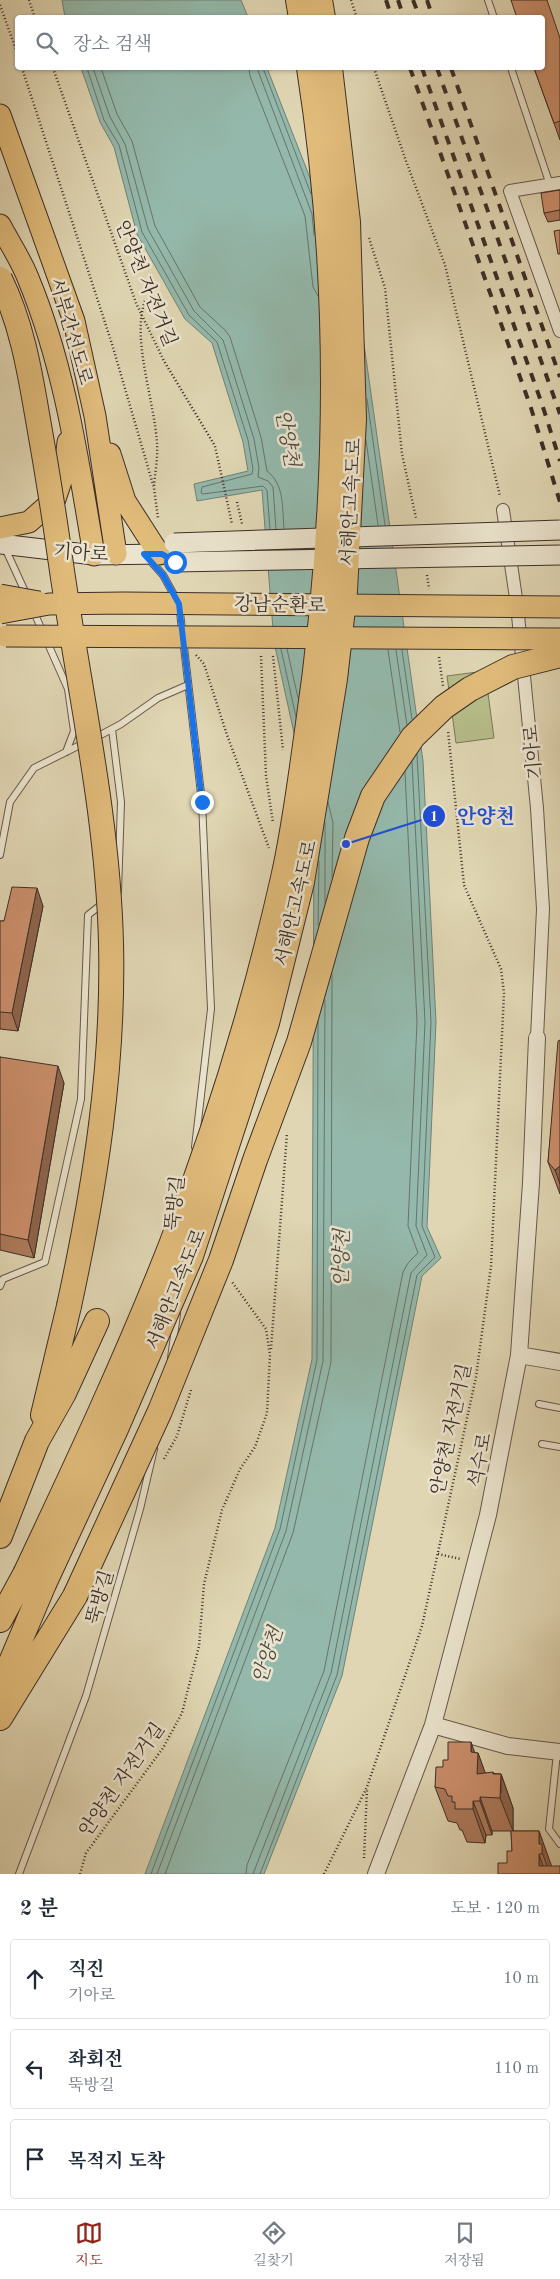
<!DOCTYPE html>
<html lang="ko">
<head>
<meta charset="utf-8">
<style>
  body { margin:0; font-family:"Old Standard TT","Noto Serif KR",serif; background:#f6f6f7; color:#1f2937 }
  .stop { position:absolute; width:15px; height:15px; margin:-11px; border:4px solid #1a73e8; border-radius:50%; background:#fff }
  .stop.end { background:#1a73e8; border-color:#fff; box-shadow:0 1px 5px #0008 }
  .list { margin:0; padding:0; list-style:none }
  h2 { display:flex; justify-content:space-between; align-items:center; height:65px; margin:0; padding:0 20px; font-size:21px }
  h2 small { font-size:16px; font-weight:400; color:#747a83 }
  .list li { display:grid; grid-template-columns:32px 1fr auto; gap:15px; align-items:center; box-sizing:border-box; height:80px; margin:0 10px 10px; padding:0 10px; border:1px solid #e0e1e3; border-radius:5px }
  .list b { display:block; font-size:19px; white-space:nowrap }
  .list p { margin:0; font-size:16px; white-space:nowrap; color:#747a83 }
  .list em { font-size:16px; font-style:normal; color:#747a83 }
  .icon { flex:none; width:28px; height:28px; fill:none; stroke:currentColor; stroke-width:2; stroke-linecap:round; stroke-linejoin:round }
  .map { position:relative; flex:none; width:560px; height:1874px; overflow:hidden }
  .search { position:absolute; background:#fff; box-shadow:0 1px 4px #0004; left:15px; right:15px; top:15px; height:55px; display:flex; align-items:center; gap:12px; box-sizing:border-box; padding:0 18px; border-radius:5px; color:#747a83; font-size:19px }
  .sheet { height:335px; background:#fff }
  nav { display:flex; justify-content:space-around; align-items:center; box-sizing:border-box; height:70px; border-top:1px solid #e0e1e3; background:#fff; font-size:14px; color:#747a83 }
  nav a { display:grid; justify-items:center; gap:2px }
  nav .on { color:#8f2418 }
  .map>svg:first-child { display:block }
  .green { fill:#b6bd8a; stroke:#7a7659 }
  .water { fill:#94b9ac; stroke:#718177 }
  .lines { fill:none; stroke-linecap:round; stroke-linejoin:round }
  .shore { stroke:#68746a; stroke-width:1 }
  .service-casing { stroke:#66584b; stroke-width:8 }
  .minor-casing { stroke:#66584b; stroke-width:14 }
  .tertiary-casing { stroke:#66584b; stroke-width:18 }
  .secondary-casing { stroke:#3d2e28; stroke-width:21 }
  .trunk-casing { stroke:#3d2e28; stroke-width:23 }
  .motorway-casing { stroke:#3d2e28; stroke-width:26 }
  .path { stroke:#3d2e28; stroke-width:2.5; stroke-dasharray:1 2.5; stroke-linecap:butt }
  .service { stroke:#ebe4ce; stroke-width:6 }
  .minor { stroke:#ebe4ce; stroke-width:12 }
  .tertiary { stroke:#ebe4ce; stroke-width:16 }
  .secondary { stroke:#ebe4ce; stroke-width:19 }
  .trunk { stroke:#e0bb7a; stroke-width:21 }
  .motorway { stroke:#e0bb7a; stroke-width:24 }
  .rail { stroke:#3d2e28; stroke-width:4; stroke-dasharray:9 9; stroke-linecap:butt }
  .secondary-bridge-casing { stroke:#3d2e28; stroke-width:21; stroke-linecap:butt }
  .trunk-bridge-casing { stroke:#3d2e28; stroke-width:23; stroke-linecap:butt }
  .motorway-bridge-casing { stroke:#3d2e28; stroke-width:26; stroke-linecap:butt }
  .secondary-bridge { stroke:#ebe4ce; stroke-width:19 }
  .trunk-bridge { stroke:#e0bb7a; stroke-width:21 }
  .motorway-bridge { stroke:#e0bb7a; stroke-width:24 }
  .wall { fill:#af7b5d; stroke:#3d2e28 }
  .shaded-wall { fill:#8e644c; stroke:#3d2e28 }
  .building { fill:#cb8f6c; stroke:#3d2e28 }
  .route { stroke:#1a73e8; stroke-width:6 }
  .labels { text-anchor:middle; stroke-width:5; stroke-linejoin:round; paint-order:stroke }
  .street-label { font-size:19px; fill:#3d2e28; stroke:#ebe4ce }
  .water-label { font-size:20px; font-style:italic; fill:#4e4a42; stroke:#ebe4ce }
  .leader { fill:none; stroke:#1d4ed8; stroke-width:2 }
  .callout-dot { fill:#1d4ed8; stroke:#ebe4ce; stroke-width:2 }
  .mark-label { font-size:15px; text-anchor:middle; font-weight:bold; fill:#fff }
  .callout-label { font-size:20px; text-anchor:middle; font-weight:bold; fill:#1d4ed8; stroke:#ebe4ce; stroke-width:5; stroke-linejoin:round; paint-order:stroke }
</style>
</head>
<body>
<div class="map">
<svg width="560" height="1874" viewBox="0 0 560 1874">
  <rect width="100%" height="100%" fill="#e0d6b3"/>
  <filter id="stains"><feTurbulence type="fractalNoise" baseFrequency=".004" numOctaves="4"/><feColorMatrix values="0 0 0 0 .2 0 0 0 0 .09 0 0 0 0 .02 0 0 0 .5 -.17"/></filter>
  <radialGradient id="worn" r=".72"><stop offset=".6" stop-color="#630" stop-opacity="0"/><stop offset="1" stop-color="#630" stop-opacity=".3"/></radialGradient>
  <path class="green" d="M485 671 494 738 456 743 447 676Z"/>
  <path class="water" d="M62 0H241L248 17H65Z
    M81 68H267L323 211 360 316 423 761 436 1022 427 1227 441 1258 422 1276 342 1676 264 1874H145L275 1528 312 1359 314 824 274 642 262 490 197 501 194 484 248 471 243 442 212 343 185 319 137 234 114 147 100 122Z"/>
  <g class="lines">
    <path class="shore" d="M87 68 104 120 119 145 142 232 189 315 217 342 248 440 253 469 252 474 202 487 201 493 203 494 263 486 267 490 270 529
      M93 68 110 117 125 144 148 229 194 311 223 340 254 439 259 468 258 477 268 481 273 487 276 529
      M101 68 117 114 132 141 155 226 200 307 225 330 230 337 261 437 267 471C285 485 282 508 284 529
      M249 68 250 76 305 216 313 287 318 296
      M257 68 312 214 314 235
      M263 68 311 194
      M367 399 385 525
      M366 440 378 525
      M281 649 296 717
      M287 649 298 698
      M388 650 400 732
      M396 650 407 725
      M402 650 412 719
      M328 802 333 823 332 877
      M325 903V823
      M318 925 319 861
      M151 1874 280 1529 317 1360 318 1022
      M157 1874 286 1531 323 1361 325 1000
      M165 1874 293 1533 331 1362 332 974
      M246 1874 247 1865 324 1671 403 1272 408 1263 418 1253 408 1226 417 1022 405 772
      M253 1874 331 1673 411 1273 427 1255 416 1226 425 1022 412 762
      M260 1874 337 1675 417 1275 435 1257 422 1226 431 1022 417 754"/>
    <defs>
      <path id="service" d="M488 0 494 18
        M511 68 550 185
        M5 548 27 596
        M147 557 163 575 179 604 202 802 211 1009 195 1147
        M33 610 68 689 74 731 66 752
        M112 729 121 802 118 892
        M95 738 121 724 158 698 188 685
        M0 855 10 802 34 768 86 742
        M0 1286 3 1279 45 1262 81 1099 88 915 102 904
        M171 1358 177 1314
        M539 1404 560 1408
        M542 1444 560 1447
        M557 1753 549 1829 560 1844
        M19 1874 86 1696 140 1509 154 1449"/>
      <path id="minor" d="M560 183 510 191 560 331
        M503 510 517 605 537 808 543 909 537 1038"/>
      <path id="tertiary" d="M519 1355 560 1362
        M433 1725 508 1746 560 1752
        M376 1874 433 1725 488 1515 519 1355 531 1183 537 1038"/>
      <path id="secondary" d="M0 544 94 555 162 554"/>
      <path id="trunk" d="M0 115 74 321 95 416 116 554
        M0 225C9 242 21 260 28 278 65 367 78 461 94 555
        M110 454 125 501 159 554
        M0 528 29 522 55 499 65 469 68 442"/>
      <path id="motorway" d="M298 0 301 18
        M320 0 323 18
        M43 1415 69 1306
        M0 1536 37 1441 64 1393 97 1321
        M0 1620 25 1574
        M0 1688 44 1584
        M0 1718 75 1596"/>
    </defs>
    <use href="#service" class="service-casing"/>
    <use href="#minor" class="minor-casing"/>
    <use href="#tertiary" class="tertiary-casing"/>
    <use href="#secondary" class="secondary-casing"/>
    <use href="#trunk" class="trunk-casing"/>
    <use href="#motorway" class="motorway-casing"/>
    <path class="path" d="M29 0 35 18
      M351 0 357 18
      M0 5 18 55
      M22 68 112 344 154 488 158 518
      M53 68 136 303 164 361 215 446 232 524
      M374 68 406 161 445 265 500 496
      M369 238 385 288 402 454 416 518
      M145 301C131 339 155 402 157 444 158 458 155 473 154 486
      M237 502 242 524
      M427 575 429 589
      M196 655 204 664 227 735 269 848
      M261 656 266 776 273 823
      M273 656 283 750
      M439 657 443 686
      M271 1349 287 1133
      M164 1459 177 1436 191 1390
      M438 1554 461 1559
      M364 1858 367 1789
      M80 1874 86 1853 163 1748 182 1713 199 1646 204 1584 222 1510 240 1469 255 1447 267 1413 270 1355 266 1329 232 1282
      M324 1874 367 1787 422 1626 476 1377 491 1266 504 993 501 969 464 885 448 731"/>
    <use href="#service" class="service"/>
    <use href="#minor" class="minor"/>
    <use href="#tertiary" class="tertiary"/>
    <use href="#secondary" class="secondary"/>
    <use href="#trunk" class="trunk"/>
    <use href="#motorway" class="motorway"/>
    <path class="rail" d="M386 0 392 18
      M398 0 404 18
      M413 0 420 18
      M427 0 433 18
      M410 68 531 408 560 502
      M422 68 542 404 560 461
      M437 68 560 414
      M451 68 560 377"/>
    <defs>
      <path id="secondary-bridge" d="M174 543 560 530
        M175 562 560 555"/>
      <path id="trunk-bridge" d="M0 595 39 602
        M0 613 49 604 123 603 560 607
        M6 636 560 639"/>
      <path id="motorway-bridge" d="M0 279C21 322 29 367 37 414 46 464 54 514 61 564 79 690 108 816 111 943 114 1067 95 1186 69 1306
        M25 1574C76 1466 127 1357 171 1245 217 1126 255 1002 283 878 294 830 300 780 307 731 339 512 343 286 309 68
        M44 1584 116 1429 191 1256 267 1023 302 882 335 679 345 591 354 419 348 222 330 68
        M75 1596 160 1411 221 1260 255 1160 299 1042 357 838 373 796 413 737 444 707 470 689 513 667 560 655"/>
    </defs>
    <use href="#secondary-bridge" class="secondary-bridge-casing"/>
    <use href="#trunk-bridge" class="trunk-bridge-casing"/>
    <use href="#motorway-bridge" class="motorway-bridge-casing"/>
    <use href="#secondary-bridge" class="secondary-bridge"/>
    <use href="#trunk-bridge" class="trunk-bridge"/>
    <use href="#motorway-bridge" class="motorway-bridge"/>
  </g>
  <path class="wall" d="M560 37V140L534 68Z
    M560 190V220L548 222 544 213Z
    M43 906 18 1031 0 1029V921H4Z
    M560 1040V1194L548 1162Z
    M0 1057 64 1083 34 1258 0 1250Z
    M475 1753H478L485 1773 501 1774 513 1808V1831H539L551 1866 560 1874 507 1863 512 1851 511 1831H492V1835H486L485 1843 467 1842 462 1830H460L457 1823 448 1821 435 1787 443 1767 448 1760Z"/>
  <path class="shaded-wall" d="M37 888 43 906 18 1031 12 1013Z
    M58 1066 64 1083 34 1258 28 1240Z
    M560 1166V1184L555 1170Z
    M471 1742 477 1759 478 1753 490 1786 477 1774 471 1752Z
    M493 1772 501 1793V1774L513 1808V1831L500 1798Z
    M480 1797 492 1831V1835L480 1801Z
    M473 1801 486 1835 485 1843 473 1809Z
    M539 1831 552 1867 550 1874 539 1844Z
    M539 1854 546 1874 539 1866Z"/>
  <path class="building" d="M511 0H547L560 38V121L554 123 534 68H542V18H517Z
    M560 190V210L544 213 541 193Z
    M560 230V254H558L554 231Z
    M12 887 37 888 12 1013 0 1012V921H4Z
    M560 1040V1166L555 1170 548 1162 558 1041Z
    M0 1057 58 1066 28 1240 0 1234Z
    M448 1742H471V1752L478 1753 477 1774 493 1772V1774H501L500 1798 480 1797V1801H473V1809H455V1802H452V1796H448L445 1789 435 1787 436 1767H443V1760H448Z
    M511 1831H539V1844H542V1854H539V1866H560V1874H498V1863H507V1851H512Z"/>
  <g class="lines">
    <path class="route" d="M175 562 162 554H144L163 575 179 604 202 802"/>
  </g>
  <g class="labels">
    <g class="street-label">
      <text transform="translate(147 283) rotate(68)" y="7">안양천 자전거길</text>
      <text transform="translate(72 331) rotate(74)" y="7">서부간선도로</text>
      <text transform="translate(350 502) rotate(-87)" y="7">서해안고속도로</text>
      <text transform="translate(81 552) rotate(4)" y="7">기아로</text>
      <text transform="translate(280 604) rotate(1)" y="7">강남순환로</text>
      <text transform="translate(532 752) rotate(-95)" y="7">기아로</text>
      <text transform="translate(295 903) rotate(-77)" y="7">서해안고속도로</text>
      <text transform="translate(174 1203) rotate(-84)" y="7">뚝방길</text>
      <text transform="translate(175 1289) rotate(-68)" y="7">서해안고속도로</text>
      <text transform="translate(450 1429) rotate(-78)" y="7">안양천 자전거길</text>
      <text transform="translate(479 1460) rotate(-79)" y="7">석수로</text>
      <text transform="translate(99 1597) rotate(-74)" y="7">뚝방길</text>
      <text transform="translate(121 1779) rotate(-55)" y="7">안양천 자전거길</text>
    </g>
    <g class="water-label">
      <text transform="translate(288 438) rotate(80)" y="7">안양천</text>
      <text transform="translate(341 1258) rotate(-89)" y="7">안양천</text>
      <text transform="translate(267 1655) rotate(-72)" y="7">안양천</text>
    </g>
  </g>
  <path class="leader" d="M346 844L434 816"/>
  <g class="callout-dot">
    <circle cx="346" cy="844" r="5"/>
    <circle cx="434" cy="816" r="12"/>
  </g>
  <g class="mark-label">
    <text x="434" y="821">1</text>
  </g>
  <g class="callout-label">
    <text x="486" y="823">안양천</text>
  </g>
  <rect width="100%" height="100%" filter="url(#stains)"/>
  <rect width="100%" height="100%" fill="url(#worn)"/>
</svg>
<div class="stop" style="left:175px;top:562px"></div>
<div class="stop end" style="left:202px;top:802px"></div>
<div class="search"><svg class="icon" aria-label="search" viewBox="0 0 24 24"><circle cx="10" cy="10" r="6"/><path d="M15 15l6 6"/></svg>장소 검색</div>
</div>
<section class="sheet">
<h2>2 분<small>도보 · 120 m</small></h2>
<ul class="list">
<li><svg class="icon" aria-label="ahead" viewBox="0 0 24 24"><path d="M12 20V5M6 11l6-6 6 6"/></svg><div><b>직진</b><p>기아로</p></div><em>10 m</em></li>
<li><svg class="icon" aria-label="left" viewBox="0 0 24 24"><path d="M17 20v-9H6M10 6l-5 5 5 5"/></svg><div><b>좌회전</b><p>뚝방길</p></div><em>110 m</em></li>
<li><svg class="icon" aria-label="arrive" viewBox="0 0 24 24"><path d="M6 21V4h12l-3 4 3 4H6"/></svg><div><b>목적지 도착</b></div></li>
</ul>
</section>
<nav>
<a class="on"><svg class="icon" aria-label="map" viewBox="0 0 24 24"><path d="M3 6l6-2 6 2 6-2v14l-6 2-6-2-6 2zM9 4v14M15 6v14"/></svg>지도</a>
<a><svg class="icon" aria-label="directions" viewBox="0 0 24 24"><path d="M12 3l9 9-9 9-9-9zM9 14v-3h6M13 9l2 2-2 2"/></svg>길찾기</a>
<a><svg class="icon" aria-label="saved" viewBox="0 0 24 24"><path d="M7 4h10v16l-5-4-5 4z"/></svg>저장됨</a>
</nav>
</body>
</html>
